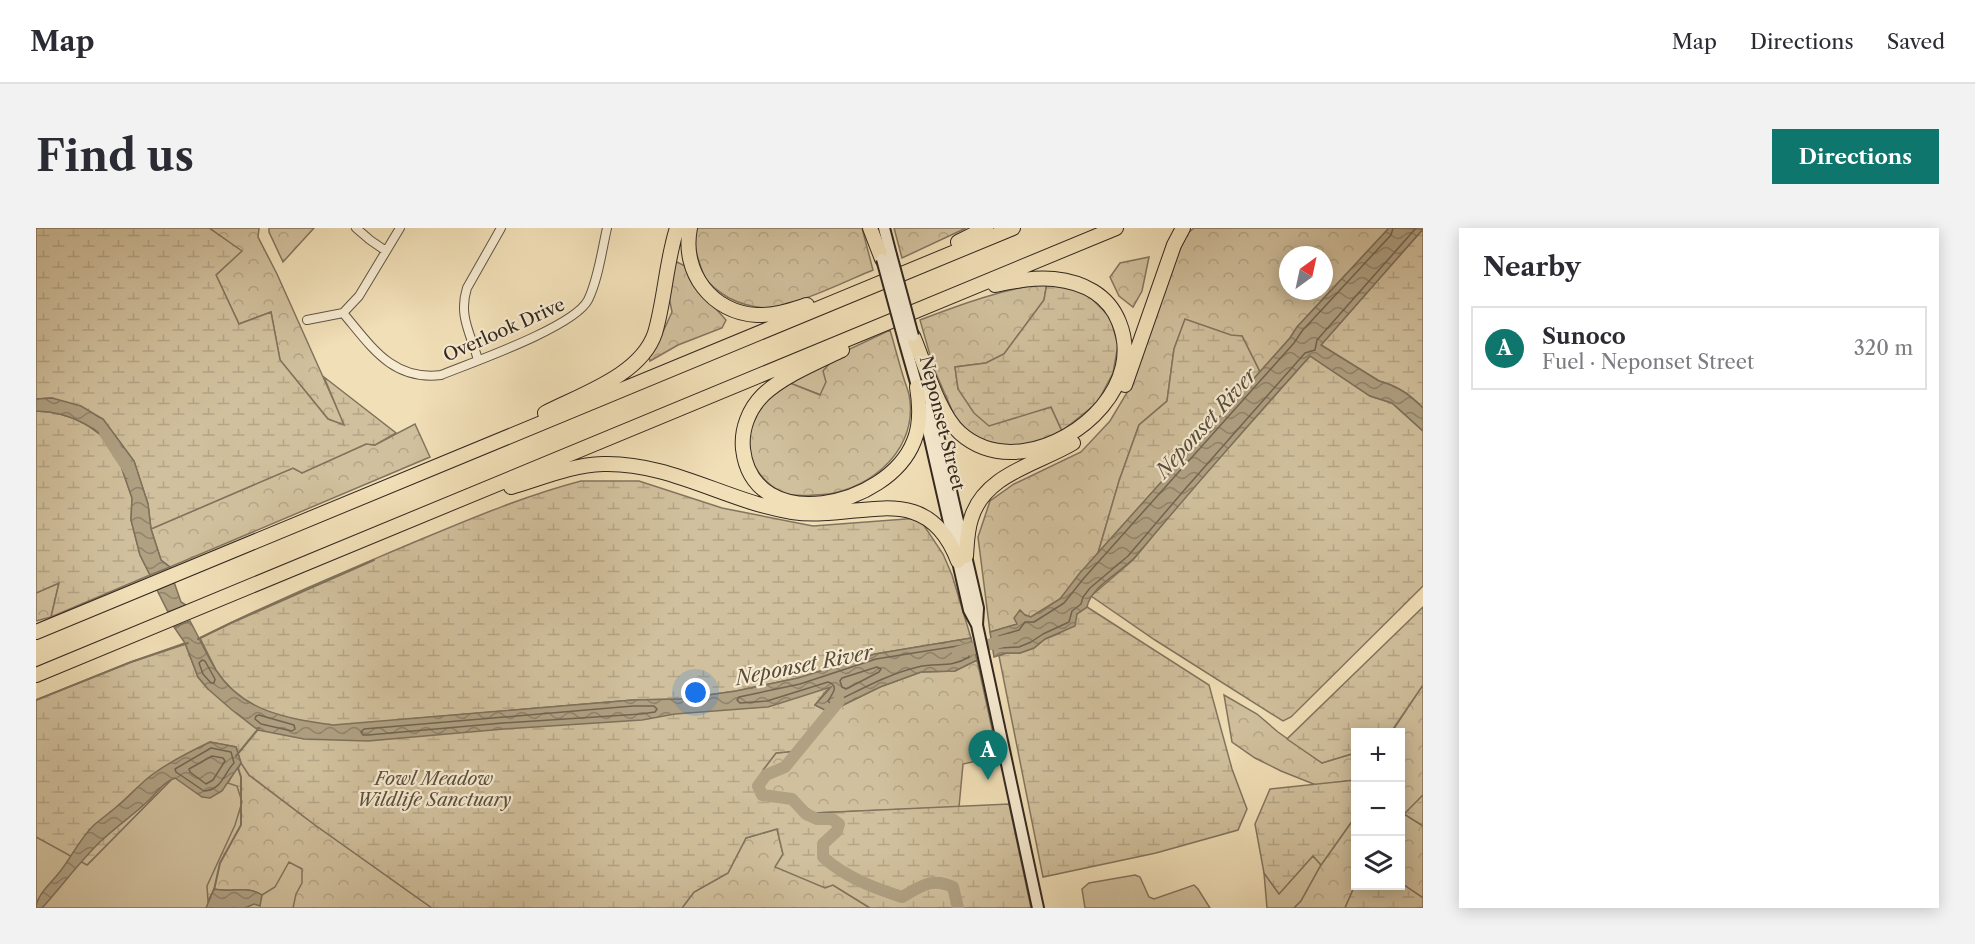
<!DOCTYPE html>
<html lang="en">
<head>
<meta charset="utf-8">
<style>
  body { margin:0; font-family:"Libre Caslon Text",serif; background:#f2f2f3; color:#2b2b33 }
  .controls { position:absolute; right:18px; bottom:18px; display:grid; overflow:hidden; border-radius:0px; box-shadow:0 3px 15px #0003 }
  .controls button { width:54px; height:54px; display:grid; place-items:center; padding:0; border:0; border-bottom:2px solid #e1e1e2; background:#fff; color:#2b2b33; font:30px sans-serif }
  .compass { position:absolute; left:1243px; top:18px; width:54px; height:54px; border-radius:50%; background:#fff; box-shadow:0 3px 15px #0003; rotate:33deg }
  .you { position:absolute; left:660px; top:465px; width:21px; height:21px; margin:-15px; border:4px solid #fff; border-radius:50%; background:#1a73e8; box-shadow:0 0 0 9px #1a73e833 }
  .badge { display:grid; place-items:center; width:39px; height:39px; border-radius:50%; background:#0f766e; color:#fff; font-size:20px; font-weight:700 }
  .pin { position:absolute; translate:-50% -50px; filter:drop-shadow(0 2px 3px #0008) }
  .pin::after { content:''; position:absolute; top:32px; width:21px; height:18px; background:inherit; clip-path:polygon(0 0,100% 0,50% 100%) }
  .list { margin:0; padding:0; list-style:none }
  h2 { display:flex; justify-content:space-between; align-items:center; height:78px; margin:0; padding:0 24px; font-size:26px }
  h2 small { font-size:20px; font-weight:400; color:#7c7c81 }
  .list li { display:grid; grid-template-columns:39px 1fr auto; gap:18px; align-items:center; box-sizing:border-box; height:84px; margin:0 12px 12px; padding:0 12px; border:2px solid #e1e1e2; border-radius:0px }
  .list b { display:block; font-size:22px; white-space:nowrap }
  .list p { margin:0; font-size:20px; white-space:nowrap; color:#7c7c81 }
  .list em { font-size:20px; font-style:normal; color:#7c7c81 }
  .icon { flex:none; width:33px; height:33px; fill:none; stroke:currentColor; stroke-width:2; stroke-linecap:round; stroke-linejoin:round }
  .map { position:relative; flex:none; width:1387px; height:680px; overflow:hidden; border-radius:0px }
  header { display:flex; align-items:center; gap:36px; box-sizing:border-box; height:84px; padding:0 30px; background:#fff; border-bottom:2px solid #e1e1e2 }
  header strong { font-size:28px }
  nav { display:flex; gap:33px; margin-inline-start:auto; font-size:21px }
  .intro { display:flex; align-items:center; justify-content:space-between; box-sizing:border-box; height:144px; padding:0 36px }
  h1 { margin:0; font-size:42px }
  .button { padding:15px 27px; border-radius:0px; background:#0f766e; color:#fff; font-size:21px; font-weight:700 }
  main { display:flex; gap:36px; padding:0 36px }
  aside { flex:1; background:#fff; border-radius:0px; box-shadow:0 3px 15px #0003 }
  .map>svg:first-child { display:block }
  .green { fill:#d1c09d; stroke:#82745e; stroke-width:1.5 }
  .forest { fill:url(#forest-crowns); stroke:#82745e; stroke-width:1.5; fill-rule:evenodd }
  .wetland { fill:url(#wetland-marsh); stroke:#82745e; stroke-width:1.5 }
  .water { fill:url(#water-waves); stroke:#7e715b; stroke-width:1.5 }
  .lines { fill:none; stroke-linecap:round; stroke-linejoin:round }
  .shore { stroke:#726451; stroke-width:1.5 }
  .stream { stroke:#7e715b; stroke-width:2 }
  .river { stroke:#b0a183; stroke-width:12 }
  .street-casing { stroke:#625645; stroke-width:10 }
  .secondary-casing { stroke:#33281f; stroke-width:14 }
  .highway-casing { stroke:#33281f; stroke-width:16 }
  .street { stroke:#f6ead0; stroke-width:8 }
  .secondary { stroke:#f6ead0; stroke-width:10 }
  .highway { stroke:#f1dfb7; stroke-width:14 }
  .secondary-bridge-casing { stroke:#33281f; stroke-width:14; stroke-linecap:butt }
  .secondary-bridge { stroke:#f6ead0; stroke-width:10 }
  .labels { text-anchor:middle; stroke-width:4.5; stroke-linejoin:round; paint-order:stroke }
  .street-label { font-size:18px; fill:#33281f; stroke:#f6ead0 }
  .park-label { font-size:18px; font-style:italic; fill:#5a4e3e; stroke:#f6ead0 }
  .water-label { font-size:20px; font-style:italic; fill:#584c3d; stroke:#f6ead0 }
</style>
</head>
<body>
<header>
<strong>Map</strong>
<nav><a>Map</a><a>Directions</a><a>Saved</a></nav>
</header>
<div class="intro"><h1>Find us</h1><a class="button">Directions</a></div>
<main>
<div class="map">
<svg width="1387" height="680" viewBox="0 0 1387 680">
  <defs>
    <pattern id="forest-crowns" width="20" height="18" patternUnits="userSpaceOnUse" patternTransform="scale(1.5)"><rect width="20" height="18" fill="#d1c09d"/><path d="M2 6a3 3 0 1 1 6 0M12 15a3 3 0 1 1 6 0" fill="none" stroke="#b4a587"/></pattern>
    <pattern id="wetland-marsh" width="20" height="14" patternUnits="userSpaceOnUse" patternTransform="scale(1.5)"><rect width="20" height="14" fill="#d1c09d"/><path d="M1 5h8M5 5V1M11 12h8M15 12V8" fill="none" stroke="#b4a587"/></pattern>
    <pattern id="water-waves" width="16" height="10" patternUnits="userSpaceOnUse" patternTransform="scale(1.5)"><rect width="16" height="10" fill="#b0a183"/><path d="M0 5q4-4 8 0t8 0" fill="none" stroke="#90836b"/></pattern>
  </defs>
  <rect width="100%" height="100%" fill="#f1dfb7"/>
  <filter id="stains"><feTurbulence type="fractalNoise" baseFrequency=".00333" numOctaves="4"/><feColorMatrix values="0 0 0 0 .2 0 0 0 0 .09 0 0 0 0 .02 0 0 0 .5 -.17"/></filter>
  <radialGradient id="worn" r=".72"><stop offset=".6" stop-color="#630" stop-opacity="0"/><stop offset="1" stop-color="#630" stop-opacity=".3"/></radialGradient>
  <path class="green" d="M801 127 785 167 754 155Z
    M196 482 177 536 240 511 417 680H0V609L52 636 134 553 138 533Z
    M1277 627 1285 637 1265 673 1258 680H1231L1228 645 1243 665Z
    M1099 647 1104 649 1113 669 1118 671 1158 657 1162 661 1174 680H1049L1046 661 1053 655Z"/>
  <path class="forest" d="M173 0H223L222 9 241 46 309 198 292 191 244 132 235 84 203 96 180 47 205 23Z
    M233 0H278L247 34 233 4Z
    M661 0H826L837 42C810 53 756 80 728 80 717 79 703 75 693 70 683 64 671 56 667 45 662 31 655 14 661 0Z
    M858 0H930L866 30Z
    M1158 0H1353L1261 99 1254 110 1224 144 1206 108H1195L1149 92 1138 121 1131 173 1103 197 1083 253 1062 325 1024 371 995 389 989 387 982 396 954 404 942 309 954 273 978 256 1045 224 1074 193 1092 163 1142 24 1152 5ZM1252 27H1288V63H1252Z
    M1113 29 1106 63 1097 79 1083 68 1074 49 1084 35Z
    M639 33 649 38 672 72 690 92 686 100 642 117 614 133 613 129 621 117 636 84 632 64Z
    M1011 55 1008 72 968 126 950 135 919 139 922 161 988 186 1015 179 1026 203 1000 215 973 219 946 212 923 198 898 141 884 92C926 76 967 61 1011 55Z
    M854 102C859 119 863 135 868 151 870 158 874 166 874 173 880 227 827 267 778 267 768 268 755 268 746 264 706 245 698 188 738 163 743 160 749 158 754 155L784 167 790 154 787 143 801 127Z
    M379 196 394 229 134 339 125 332 115 301 257 240 266 245 330 216 339 217Z
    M23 355 15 389 0 393V365Z
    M941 432 962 528 927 536 923 579 777 585 763 574 730 564 727 557V542L740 525 761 523 793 484 844 459 885 444 919 443Z
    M1387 457V567L1369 586 1387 598V670L1365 655 1364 505H1355Z
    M1188 467 1221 486 1242 504 1286 535 1319 525V552L1280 557 1245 543 1219 530 1196 514Z
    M205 535 213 547 279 597 396 680H257L260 666 266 655V641L253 634 239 659 226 667C211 657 194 665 178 661L172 673 171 658 199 597 206 574 201 558 192 555 199 542 202 541Z
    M1319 589V657L1309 680H1258L1265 673 1285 637Z
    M741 601 747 626 740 639 797 657 834 680H646L658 664 692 645 710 610Z"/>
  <path class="wetland" d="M0 0H173L206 23 180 47 203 96 235 84 244 132 292 191 308 197 288 149 360 205 339 217 330 216 266 245 257 240 115 301 112 276 98 233 67 191 16 170 0 171Z
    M1387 1V180C1374 167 1362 158 1343 153L1285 117Z
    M1011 55 1031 57 1054 69 1074 89 1082 117 1077 145 1061 175 1026 203 1015 179 953 198 938 185 922 161 919 139 950 135 968 126 1008 72Z
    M1149 91 1195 107 1206 108 1224 144 1062 325 1083 253 1103 197 1131 173 1138 121Z
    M1274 128 1334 168 1356 175 1387 203V358L1255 489 1247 493 1119 412 1055 368 1097 332 1154 263Z
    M0 183C40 184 61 201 88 228L86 241 96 270 95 292 104 327 114 347 15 389 23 355 0 365Z
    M545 253H603L686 280 777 298 883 290 907 326 916 347 935 410 839 426 762 450 700 463 644 471 597 472 373 491 370 500 615 481 807 450 790 463 779 477 793 484 761 523 740 525 727 542 733 547 727 557 730 564 763 574 778 585 973 576 995 680H834L797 657 789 660 739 639 747 626 741 601 710 610 692 645 658 664 646 680H396L279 597 213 547 205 535 200 519 174 514 136 535 134 553 51 637 0 609V472L95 434 149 415 162 449 172 461 179 440 164 410C231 376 301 347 369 318 427 294 484 269 545 253Z
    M1051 379 1173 457 1196 541 1211 581 1202 602 1120 625 1007 649 963 428 970 425H984L998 420 1009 411 1024 405 1041 386Z
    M1387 379V457L1355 504 1320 505 1319 525 1286 535 1251 511Z
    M1319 552V589L1285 637 1277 628 1243 666 1228 645 1219 596 1234 561Z
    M1387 567V598L1368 586Z
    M1365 655 1387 670V680H1309L1319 657 1364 658Z"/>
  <path class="water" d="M1353 0 1387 1 1285 117 1343 153C1362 158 1374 167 1387 180V203L1356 175 1334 168 1274 128C1215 194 1157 260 1100 328 1086 344 1055 358 1051 379L1041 386 1039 398 1009 411 998 420 984 425H970L958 429 954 404 981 396 978 390 984 382 989 387 995 389 1024 371 1043 346 1254 110 1261 99Z
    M16 170 45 178 67 191 98 233 112 276 115 301 125 332 134 339 114 347 104 327 95 292 96 270 86 241 88 228C61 201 39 184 0 183V171Z
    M138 354 145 374 150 377 132 384 121 362Z
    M154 393C163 409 170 426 180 442 207 484 250 490 297 497L597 472 644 471 700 463 762 450 839 426 935 410 941 432 919 443 885 444 844 459 793 484 779 477 795 459 732 479 639 486 606 492 468 501 332 513 268 511 222 502 196 482 172 461 162 449 149 415 138 399Z
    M174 514 200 519 205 535 186 563 174 570 166 569 139 550C126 555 121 565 111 574 97 587 80 599 65 613 44 633 26 658 6 680H0C0 668 15 655 22 646 35 631 43 611 58 597 65 591 72 586 79 580 92 570 103 556 117 546 135 533 155 523 174 514Z
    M178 661C194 665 211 657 226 667L224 678 218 676 209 680H170Z"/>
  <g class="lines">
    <path class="shore" d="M1357 0 1355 7 1266 103 1258 115 1048 350 1028 375 998 394H989L983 402 963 408 961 411 963 420 983 419 995 414 1007 406 1033 394 1036 383 1045 376 1047 369 1054 360 1092 328 1150 260 1269 125 1279 122 1281 112 1380 0
      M928 417 931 419 933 429C913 441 902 434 882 439 852 446 824 462 795 476L792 473C796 466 804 458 792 454L731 473 704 475 701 472 703 469 764 456 840 431Z
      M166 432 169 433 179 451 178 455H175L167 446 163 435Z
      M841 439 845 441 843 444 810 461 806 459 804 453 806 450Z
      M597 478H618L621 481 619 484 605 486 467 495 332 507H327L325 504 328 501Z
      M223 487 258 497 259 501 256 503 225 496 219 491 220 488Z
      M175 520 195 524 198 535C188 545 186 562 168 563L140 544 139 541Z
      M176 528 187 530 189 533 177 552 170 556 154 544 153 541Z"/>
    <path class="stream" d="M162 411 195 395 338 332
      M0 472 95 434 152 415
      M200 528 223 500
      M178 662 184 635 205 597V549L202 540"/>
    <path class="river" d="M69 205 95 245
      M922 424 972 412
      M803 473 749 539 730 547 722 558 726 567 756 571 770 586 781 591H796L803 596 801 603 787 616V629C809 649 838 660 866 669 885 658 896 649 917 659L922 680"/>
    <defs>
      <path id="street" d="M320 0 334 12 350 23
        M307 85 323 68 364 0
        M271 92 307 85C335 118 356 153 405 147 437 134 538 99 552 72 562 52 566 22 571 0
        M442 132C435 106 422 88 431 60L465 0"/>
      <path id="secondary" d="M848 0 855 27
        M868 112 883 165
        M891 159 942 380 941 397 1002 680
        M887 180 933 382 941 397"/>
      <path id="highway" d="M654 0C645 44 676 85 721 87 738 88 755 82 771 77
        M834 0 846 31
        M922 14 950 0
        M877 108C889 136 902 185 924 205 942 221 965 226 988 223 1045 215 1108 155 1083 94 1072 66 1046 54 1018 51 998 49 979 53 959 57
        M806 122C781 134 747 148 727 167 713 181 705 201 707 221 717 309 852 280 878 213 885 196 884 177 881 159
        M1089 157 1138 17 1147 0
        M509 185C546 166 605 147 619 105 629 71 630 34 641 0
        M475 259C506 250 535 237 567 236 634 234 692 274 756 284 822 294 890 248 922 333
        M930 328C931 316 931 303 935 291 948 246 1002 236 1037 215
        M0 404 977 0
        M0 447 1080 0"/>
    </defs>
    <use href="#street" class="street-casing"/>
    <use href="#secondary" class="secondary-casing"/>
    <use href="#highway" class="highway-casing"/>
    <use href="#street" class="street"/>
    <use href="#secondary" class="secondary"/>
    <use href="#highway" class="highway"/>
    <defs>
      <path id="secondary-bridge" d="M855 27 877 108
        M846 31 868 112"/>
    </defs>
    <use href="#secondary-bridge" class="secondary-bridge-casing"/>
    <use href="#secondary-bridge" class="secondary-bridge"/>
  </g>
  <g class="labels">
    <g class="street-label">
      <text transform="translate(468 102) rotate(-24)" y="6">Overlook Drive</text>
      <text transform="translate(906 195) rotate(76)" y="6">Neponset Street</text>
    </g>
    <g class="park-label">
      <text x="398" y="557">Fowl Meadow<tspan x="398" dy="21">Wildlife Sanctuary</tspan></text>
    </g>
    <g class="water-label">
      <text transform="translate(1170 195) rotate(-48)" y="7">Neponset River</text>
      <text transform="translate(768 437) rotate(-11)" y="7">Neponset River</text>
    </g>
  </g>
  <rect width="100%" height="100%" filter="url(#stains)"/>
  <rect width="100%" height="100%" fill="url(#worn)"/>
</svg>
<div class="controls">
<button>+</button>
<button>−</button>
<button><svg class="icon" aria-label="layers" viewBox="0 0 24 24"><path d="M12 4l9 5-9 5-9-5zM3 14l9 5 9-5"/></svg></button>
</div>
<svg class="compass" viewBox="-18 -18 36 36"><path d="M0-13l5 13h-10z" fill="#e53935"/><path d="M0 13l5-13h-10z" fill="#7c7c81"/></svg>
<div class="you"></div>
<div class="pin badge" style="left:952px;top:552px">A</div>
</div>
<aside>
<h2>Nearby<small></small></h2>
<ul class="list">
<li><span class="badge">A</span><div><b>Sunoco</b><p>Fuel · Neponset Street</p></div><em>320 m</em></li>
</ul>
</aside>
</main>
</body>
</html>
